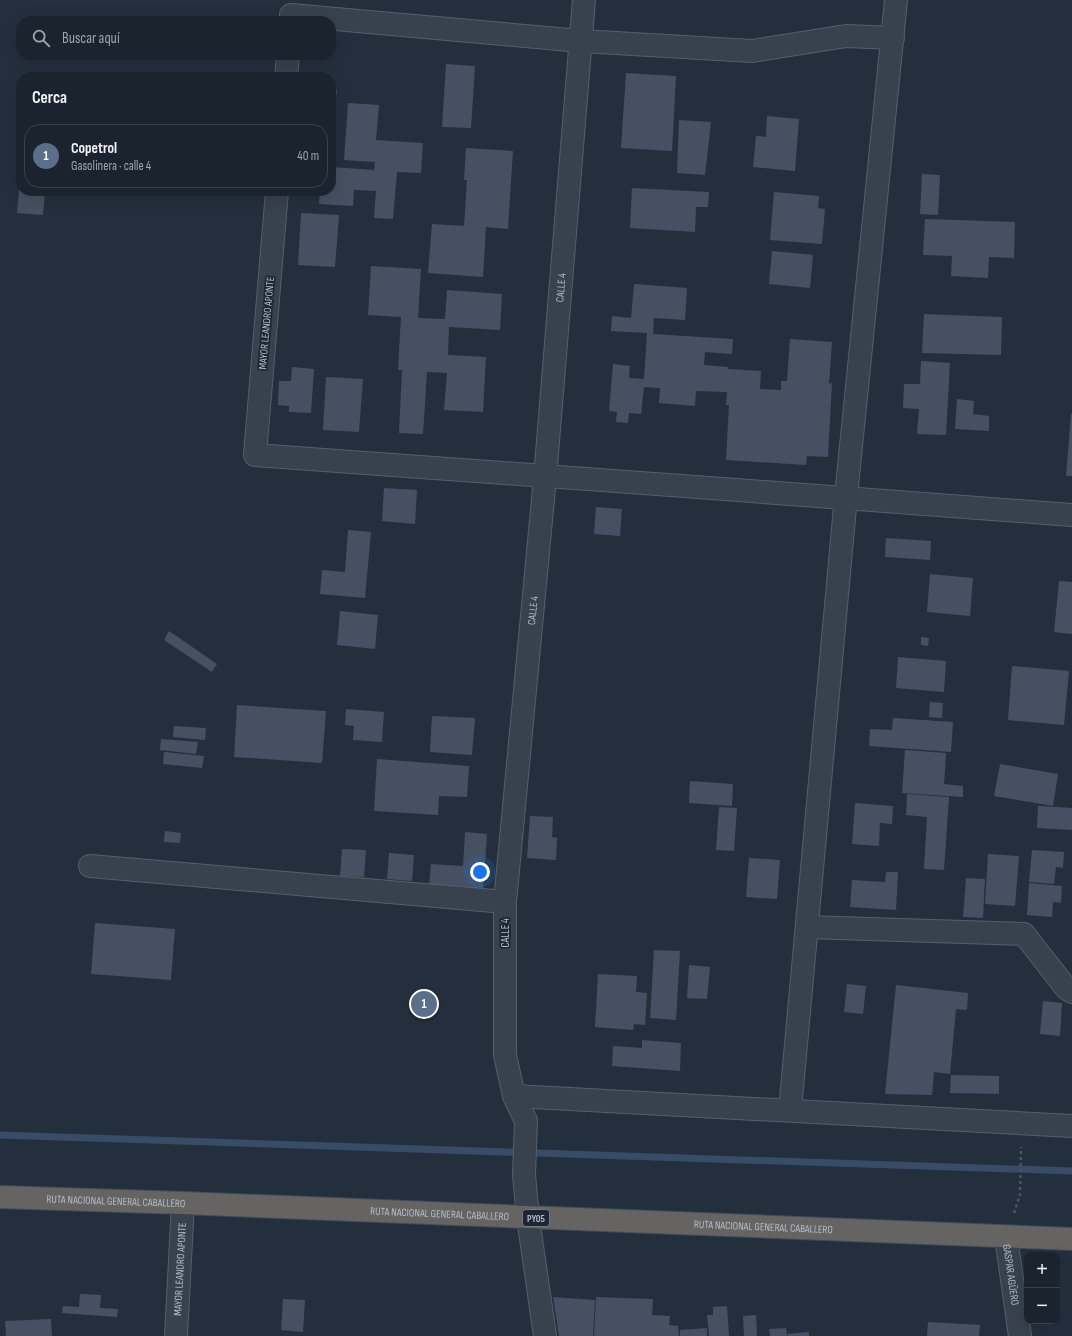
<!DOCTYPE html>
<html lang="es">
<head>
<meta charset="utf-8">
<style>
  body { margin:0; font-family:"Sofia Sans Condensed",sans-serif; background:#282f3a; color:#f1f3f6 }
  .controls { position:absolute; right:12px; bottom:12px; display:grid; overflow:hidden; border-radius:8px; box-shadow:0 4px 16px #0002 }
  .controls button { width:36px; height:36px; display:grid; place-items:center; padding:0; border:0; border-bottom:1px solid #39404a; background:#1b232e; color:#f1f3f6; font:20px sans-serif }
  .you { position:absolute; left:480px; top:872px; width:14px; height:14px; margin:-10px; border:3px solid #fff; border-radius:50%; background:#1a73e8; box-shadow:0 0 0 6px #1a73e833 }
  .badge { display:grid; place-items:center; width:26px; height:26px; border-radius:50%; background:#8ab4f8; color:#fff; font-size:13px; font-weight:700 }
  .pin { position:absolute; translate:-50% -50%; border:2px solid #fff; box-shadow:0 1px 4px #0006 }
  .list { margin:0; padding:0; list-style:none }
  h2 { display:flex; justify-content:space-between; align-items:center; height:52px; margin:0; padding:0 16px; font-size:17px }
  h2 small { font-size:13px; font-weight:400; color:#a0a4aa }
  .list li { display:grid; grid-template-columns:26px 1fr auto; gap:12px; align-items:center; box-sizing:border-box; height:64px; margin:0 8px 8px; padding:0 8px; border:1px solid #39404a; border-radius:16px }
  .list b { display:block; font-size:15px; white-space:nowrap }
  .list p { margin:0; font-size:13px; white-space:nowrap; color:#a0a4aa }
  .list em { font-size:13px; font-style:normal; color:#a0a4aa }
  .icon { flex:none; width:22px; height:22px; fill:none; stroke:currentColor; stroke-width:2; stroke-linecap:round; stroke-linejoin:round }
  .map { position:relative; flex:none; width:1072px; height:1336px; overflow:hidden }
  .search { position:absolute; background:#1b232e; box-shadow:0 4px 16px #0002; left:16px; top:16px; width:320px; height:44px; display:flex; align-items:center; gap:10px; box-sizing:border-box; padding:0 14px; border-radius:16px; color:#a0a4aa; font-size:15px }
  .panel { position:absolute; background:#1b232e; box-shadow:0 4px 16px #0002; left:16px; top:72px; width:320px; height:124px; border-radius:16px }
  .map>svg:first-child { display:block }
  .lines { fill:none; stroke-linecap:round; stroke-linejoin:round }
  .stream { stroke:#394c67; stroke-width:7 }
  .building { fill:#455162 }
  .minor-casing { stroke:#565f6c; stroke-width:24 }
  .trunk-casing { stroke:#434c59; stroke-width:24 }
  .path { stroke:#44595c; stroke-width:2.5; stroke-dasharray:3 3; stroke-linecap:butt }
  .minor { stroke:#38414e; stroke-width:22 }
  .trunk { stroke:#656462; stroke-width:22 }
  .labels { text-anchor:middle; stroke-width:3.5; stroke-linejoin:round; paint-order:stroke }
  .shield { fill:#1d2633; stroke:#878f9c; stroke-width:1 }
  .shield-label { font-size:10px; font-weight:bold; fill:#b4bcc9 }
  .street-label { font-size:11px; fill:#b4bcc9; stroke:#1d2633 }
</style>
</head>
<body>
<div class="map">
<svg width="1072" height="1336" viewBox="0 0 1072 1336">
  <rect width="100%" height="100%" fill="#242f3e"/>
  <g class="lines">
    <path class="stream" d="M0 1135 1072 1171"/>
  </g>
  <path class="building" d="M446 64 475 66 471 128 442 127Z
    M626 73 676 76 672 151 621 148Z
    M331 89 337 90 333 126H331Z
    M348 103 379 105 376 140 423 143 421 173 397 172 393 219 374 218 376 191 354 190 353 206 319 204 320 191H331V167L374 170 375 162 344 160Z
    M767 116 799 119 795 171 753 167 756 136 766 137Z
    M679 120 711 122 705 175 677 173Z
    M466 148 513 151 508 229 486 227 483 277 428 273 432 224 464 226 467 180H464Z
    M922 174 940 175 938 215 920 214Z
    M632 188 709 192 708 207H696L695 232 630 228Z
    M19 190 45 192 43 215 17 213Z
    M774 192 819 196 818 208 825 209 822 244 770 240Z
    M301 213 339 215 335 267 298 265Z
    M925 219 1015 222 1014 258 989 257 988 278 951 276 952 256 923 255Z
    M772 251 813 255 810 288 769 284Z
    M371 266 421 269 418 318 445 319 447 290 502 294 500 330 449 327 448 355 486 357 483 412 444 410 447 373 427 372 423 434 399 433 402 370H398L401 317 368 315Z
    M634 284 687 288 685 320 654 318 653 334 733 339 732 354 705 352 704 365 728 367V369L761 371 760 389 781 390V381H787L790 339 832 342 829 384 832 383 828 457 807 456 806 465 726 460 729 405H726L727 392 696 391 695 406 659 403 660 388 644 387 641 414 629 413 628 423 616 422 617 412 609 411 613 364 630 366 629 378 644 379 647 333 611 331 612 316 631 318Z
    M924 314 1002 317 1001 355 922 353Z
    M921 361 950 363 946 435 917 434 919 409 903 408 904 384H920Z
    M292 367 314 369 311 413 289 412V406L278 405 279 381H291Z
    M326 377 363 379 359 432 323 430Z
    M957 399 974 401 973 414 989 416V431L955 429Z
    M1071 414H1072V476H1066Z
    M384 488 417 490 415 524 382 521Z
    M596 507 622 509 620 536 594 534Z
    M348 530 371 532 365 598 320 594 322 570 345 572Z
    M886 538 931 541 930 560 885 557Z
    M930 574 973 578 970 616 927 612Z
    M1059 581 1072 582V634L1054 632Z
    M340 611 378 615 375 649 337 645Z
    M169 631 217 664 212 672 164 640Z
    M921 637 929 638 928 646 921 645Z
    M898 657 946 661 944 692 896 688Z
    M1012 666 1069 671 1064 725 1008 720Z
    M930 702 943 703 942 718 929 717Z
    M237 705 326 711 322 763 234 757Z
    M346 709 384 712 382 742 353 740 354 726 345 725Z
    M432 716 475 718 472 755 430 752Z
    M893 718 953 722 951 752 869 746 870 729 892 730Z
    M174 726 206 728 205 740 173 737Z
    M161 739 198 742 196 754 160 750Z
    M905 750 946 753 944 784 963 786V797L902 793Z
    M164 752 204 756 202 768 163 764Z
    M377 759 469 766 467 797 439 796 438 815 374 811Z
    M1000 764 1058 774 1053 806 994 796Z
    M690 781 733 784 732 806 689 803Z
    M907 794 949 797 944 870 924 869 927 817 906 815Z
    M855 803 893 806 892 824 880 823 879 846 852 844Z
    M1038 806 1072 808V830L1037 828Z
    M719 807 737 808 734 851 716 850Z
    M530 816 553 817 552 837 557 838 556 860 527 858Z
    M165 831 181 833 180 843 164 842Z
    M465 832 487 834 483 891 429 887 431 864 463 866Z
    M342 849 366 850 364 877 340 876Z
    M1032 850 1064 852 1063 868 1056 867 1054 884 1029 882Z
    M389 853 414 855 412 881 387 879Z
    M988 854 1019 856 1015 906 985 904Z
    M749 858 780 860 777 899 746 897Z
    M886 872H898L896 910 850 907 852 880 885 882Z
    M966 878 985 879 983 918 963 917Z
    M1029 883 1062 886 1061 903 1053 902 1052 917 1027 915Z
    M95 923 175 929 171 980 91 974Z
    M654 950 680 951 676 1020 650 1018Z
    M689 965 710 967 707 999 687 998Z
    M598 974 637 976 636 992 647 993 645 1025 634 1024 633 1030 595 1027Z
    M847 984 866 986 863 1014 844 1012Z
    M896 985 968 993 967 1010 956 1009 950 1074 934 1072 932 1095 885 1094Z
    M1043 1001 1062 1003 1060 1036 1040 1034Z
    M642 1040 681 1043 680 1071 612 1066 613 1046 642 1048Z
    M951 1075 999 1076V1094L950 1093Z
    M80 1294 101 1295 100 1308 118 1309 117 1317 62 1313 63 1306 79 1307Z
    M553 1297 595 1300 593 1336H559Z
    M596 1297 653 1299 652 1315 670 1316 669 1325 678 1326 679 1336H594Z
    M283 1299 305 1300 303 1332 281 1330Z
    M727 1306 729 1336H709L707 1315H713V1307Z
    M756 1315 757 1336H744L743 1316Z
    M51 1319 52 1336H6L5 1321Z
    M928 1322 980 1325 979 1336H927Z
    M707 1328V1336H680V1330Z
    M786 1328 787 1336H770L769 1329Z
    M809 1332V1336H788L787 1334Z"/>
  <g class="lines">
    <defs>
      <g id="minor">
        <path d="M291 15 581 41 752 51 846 36 893 38"/>
        <path d="M286 77 288 55"/>
        <path d="M277 191 255 455C527 476 800 493 1072 515"/>
        <path d="M90 866 505 902"/>
        <path d="M807 927 1024 934 1066 988 1072 992"/>
        <path d="M514 1096 1072 1126"/>
        <path d="M790 1110 846 496 896 0"/>
        <path id="s1" d="M1006 1237 1020 1336"/>
        <path id="s2" d="M176 1336 183 1203"/>
        <path id="s3" d="M545 1336 528 1218 524 1175 526 1121 514 1096 505 1055V902L545 478 584 0"/>
      </g>
      <g id="trunk">
        <path id="s4" d="M0 1197 183 1203 1072 1239"/>
      </g>
    </defs>
    <use href="#minor" class="minor-casing"/>
    <use href="#trunk" class="trunk-casing"/>
    <path class="path" d="M1014 1213 1020 1195 1021 1147"/>
    <use href="#minor" class="minor"/>
    <use href="#trunk" class="trunk"/>
  </g>
  <g class="labels">
    <rect class="shield" x="523" y="1210" width="26" height="16" rx="3"/>
    <g class="shield-label">
      <text x="536" y="1222">PY05</text>
    </g>
    <g class="street-label">
      <text dy="4" stroke="none"><textPath href="#s3" startOffset="1056">CALLE 4</textPath></text>
      <text transform="translate(266 323) rotate(-85)" y="4">MAYOR LEANDRO APONTE</text>
      <text dy="4" stroke="none"><textPath href="#s3" startOffset="732">CALLE 4</textPath></text>
      <text transform="translate(505 933) rotate(-90)" y="4">CALLE 4</text>
      <text dy="4" stroke="none"><textPath href="#s4" startOffset="116">RUTA NACIONAL GENERAL CABALLERO</textPath></text>
      <text dy="4" stroke="none"><textPath href="#s4" startOffset="440">RUTA NACIONAL GENERAL CABALLERO</textPath></text>
      <text dy="4" stroke="none"><textPath href="#s4" startOffset="764">RUTA NACIONAL GENERAL CABALLERO</textPath></text>
      <text dy="4" stroke="none"><textPath href="#s2" startOffset="67">MAYOR LEANDRO APONTE</textPath></text>
      <text dy="4" stroke="none"><textPath href="#s1" startOffset="38">GASPAR AGÜERO</textPath></text>
    </g>
  </g>
</svg>
<div class="controls">
<button>+</button>
<button>−</button>
</div>
<div class="you"></div>
<div class="pin badge" style="left:424px;top:1004px;background:#5c6f8a">1</div>
<div class="search"><svg class="icon" aria-label="search" viewBox="0 0 24 24"><circle cx="10" cy="10" r="6"/><path d="M15 15l6 6"/></svg>Buscar aquí</div>
<section class="panel">
<h2>Cerca<small></small></h2>
<ul class="list">
<li><span class="badge" style="background:#5c6f8a">1</span><div><b>Copetrol</b><p>Gasolinera · calle 4</p></div><em>40 m</em></li>
</ul>
</section>
</div>
</body>
</html>
